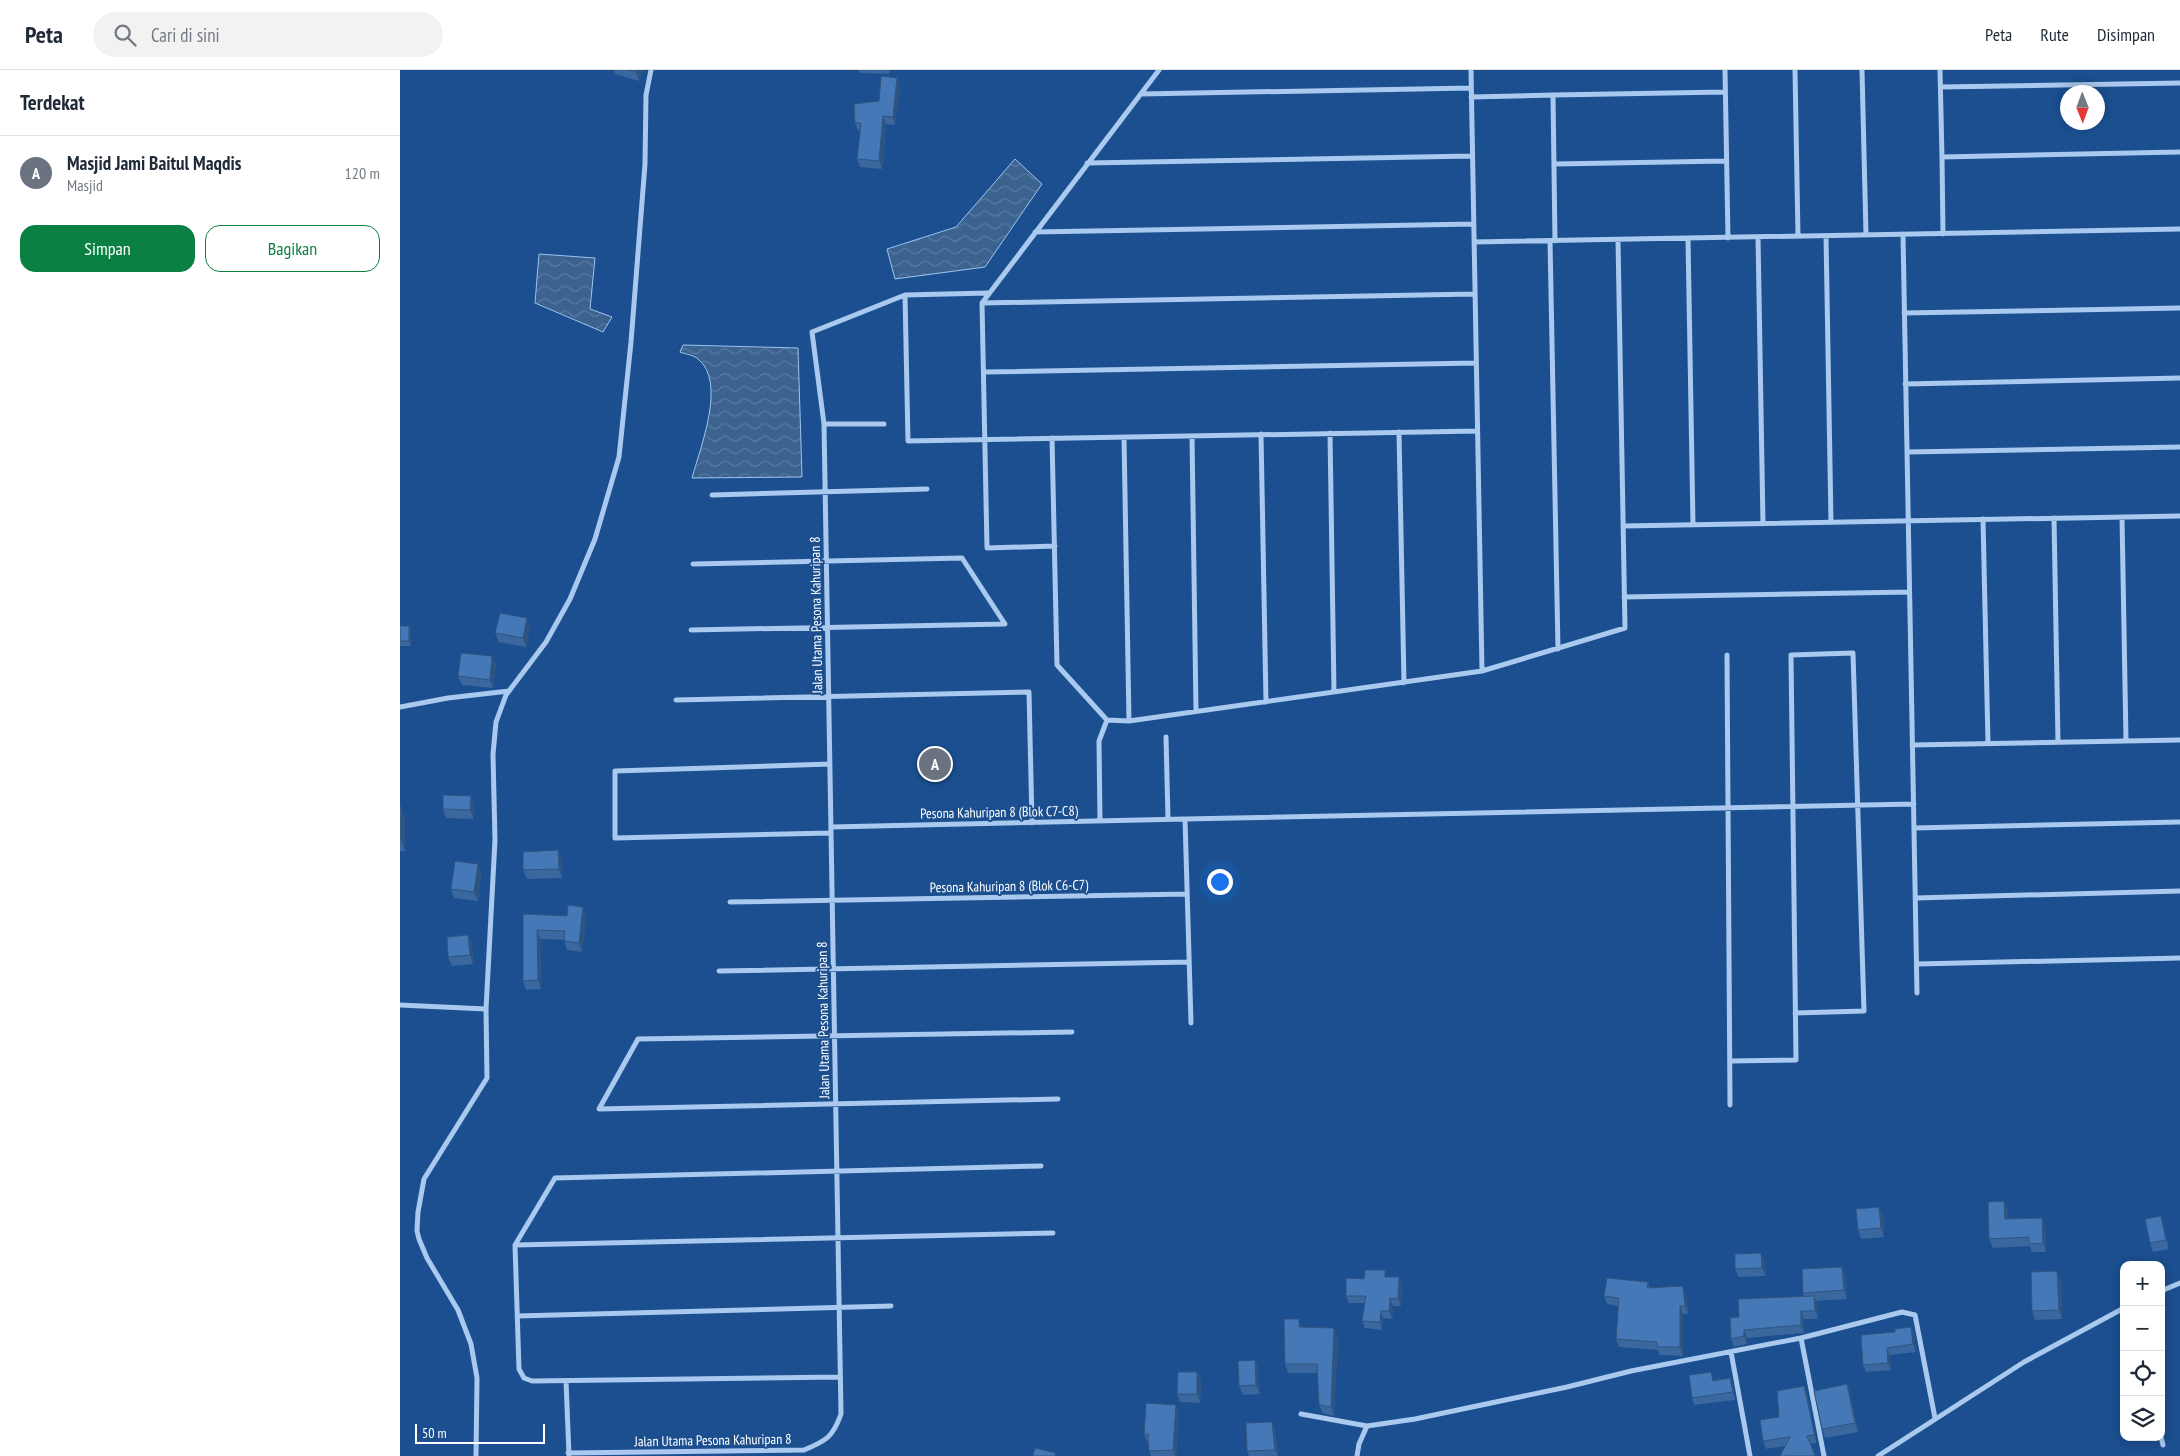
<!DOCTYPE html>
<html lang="id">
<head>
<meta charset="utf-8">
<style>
  body { margin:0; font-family:"PT Sans Narrow",sans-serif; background:#f2f2f3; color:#1f2937 }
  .controls { position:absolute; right:15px; bottom:15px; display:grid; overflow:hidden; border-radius:10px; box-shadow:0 2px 12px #0003 }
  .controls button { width:45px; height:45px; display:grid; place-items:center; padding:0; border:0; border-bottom:1px solid #e0e1e3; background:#fff; color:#1f2937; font:25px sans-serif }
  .compass { position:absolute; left:1660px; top:15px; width:45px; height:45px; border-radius:50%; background:#fff; box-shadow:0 2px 12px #0003; rotate:179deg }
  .scale { position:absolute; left:15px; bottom:12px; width:130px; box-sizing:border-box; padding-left:5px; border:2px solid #fff; border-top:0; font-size:14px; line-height:18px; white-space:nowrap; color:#fff; -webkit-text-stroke:4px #1b4f8f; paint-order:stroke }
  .you { position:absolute; left:819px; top:811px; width:18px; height:18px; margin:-12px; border:4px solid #fff; border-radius:50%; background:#1a73e8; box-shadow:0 0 0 8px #1a73e833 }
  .badge { display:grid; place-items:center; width:32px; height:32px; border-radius:50%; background:#0b8043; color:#fff; font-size:16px; font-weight:700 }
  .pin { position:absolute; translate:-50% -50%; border:2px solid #fff; box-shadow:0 1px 5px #0006 }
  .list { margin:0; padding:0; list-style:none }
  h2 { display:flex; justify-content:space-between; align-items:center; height:65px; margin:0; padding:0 20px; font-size:21px }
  h2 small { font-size:16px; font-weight:400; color:#747a83 }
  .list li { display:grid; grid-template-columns:32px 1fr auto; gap:15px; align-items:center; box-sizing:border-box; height:75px; padding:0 20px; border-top:1px solid #e0e1e3 }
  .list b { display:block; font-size:19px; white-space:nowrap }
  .list p { margin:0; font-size:16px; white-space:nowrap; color:#747a83 }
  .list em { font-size:16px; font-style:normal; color:#747a83 }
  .actions { display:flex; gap:10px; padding:15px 20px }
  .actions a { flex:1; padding:11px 0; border:1px solid #0b8043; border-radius:15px; text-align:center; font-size:18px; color:#0b8043 }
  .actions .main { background:#0b8043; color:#fff }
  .icon { flex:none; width:28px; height:28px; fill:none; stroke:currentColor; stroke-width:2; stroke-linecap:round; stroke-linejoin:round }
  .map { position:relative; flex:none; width:1780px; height:1386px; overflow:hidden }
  header { display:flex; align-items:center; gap:30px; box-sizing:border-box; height:70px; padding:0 25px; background:#fff; border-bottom:1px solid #e0e1e3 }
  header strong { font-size:24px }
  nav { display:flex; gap:28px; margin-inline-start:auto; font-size:18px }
  .search { width:350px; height:45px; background:#f2f2f3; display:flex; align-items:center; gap:12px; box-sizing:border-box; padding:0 18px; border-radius:28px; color:#747a83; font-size:19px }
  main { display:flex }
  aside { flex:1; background:#fff }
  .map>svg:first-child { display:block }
  .water { fill:url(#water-waves); stroke:#9cc4f0 }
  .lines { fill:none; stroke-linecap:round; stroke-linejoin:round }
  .street { stroke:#a9c9ee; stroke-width:5 }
  .wall { fill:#3a679d }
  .shaded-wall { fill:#305480 }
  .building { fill:#4478b7; stroke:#305480 }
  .labels { text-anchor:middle; stroke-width:4; stroke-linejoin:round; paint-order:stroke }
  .street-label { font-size:14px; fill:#fff; stroke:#1b4f8f }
</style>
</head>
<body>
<header>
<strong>Peta</strong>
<div class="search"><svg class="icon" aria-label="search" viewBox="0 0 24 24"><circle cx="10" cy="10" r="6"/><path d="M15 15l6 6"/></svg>Cari di sini</div>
<nav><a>Peta</a><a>Rute</a><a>Disimpan</a></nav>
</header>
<main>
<aside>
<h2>Terdekat<small></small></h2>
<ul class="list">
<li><span class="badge" style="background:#6b7280">A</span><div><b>Masjid Jami Baitul Maqdis</b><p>Masjid</p></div><em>120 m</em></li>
</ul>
<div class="actions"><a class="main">Simpan</a><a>Bagikan</a></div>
</aside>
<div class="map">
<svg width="1780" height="1386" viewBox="0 0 1780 1386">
  <defs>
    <pattern id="water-waves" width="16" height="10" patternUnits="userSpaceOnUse" patternTransform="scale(1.25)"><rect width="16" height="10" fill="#3c6290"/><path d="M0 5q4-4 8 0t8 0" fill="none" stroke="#597aa1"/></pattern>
  </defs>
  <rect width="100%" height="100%" fill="#1b4f8f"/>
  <path class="water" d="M615 89 642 114 585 197 495 209 487 179 556 157Z
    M139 184 195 188 190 239 212 247 203 262 135 233Z
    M283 275 398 278 402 407 292 408C300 378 327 312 298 289 294 285 285 284 280 282Z"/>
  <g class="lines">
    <path class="street" d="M1071 0 1082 601
      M1325 0 1328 168
      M1395 0 1398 166
      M1462 0 1466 165
      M1540 0 1542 87
      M1541 17 1780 13
      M741 24 1071 18
      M1153 25 1325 22
      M1071 27 1153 25 1155 171
      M687 93 1072 86
      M1154 94 1326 91
      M635 162 1073 154
      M1503 164 1517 923
      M1543 164 1542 87 1780 82
      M1426 166 1431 452
      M1358 167 1363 454
      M1288 168 1293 455
      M1150 171 1158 579
      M1074 172 1780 159
      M505 225 508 371 1077 361
      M582 233 1075 224
      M1504 243 1780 238
      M584 302 1076 293
      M1505 314 1780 308
      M424 354H484
      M999 362 1004 613
      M930 363 934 622
      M861 364 866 632
      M792 366 796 641
      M724 367 729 651
      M652 368 657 595 707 650 729 651 1082 601 1225 558 1218 170
      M1507 382 1780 377
      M312 425 527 419
      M1722 447 1726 671
      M1654 448 1658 672
      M1583 449 1588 673
      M1223 456 1780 446
      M655 476 587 478 582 233 759 0
      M1224 527 1509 522
      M291 560 605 554 562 488 293 494
      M1327 585 1330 1035
      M276 630 629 622 632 753
      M0 637 48 628 109 621
      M766 667 768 749
      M1512 675 1780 670
      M430 694 215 701V768L431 763
      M785 749 1514 734
      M700 751 699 671 707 650
      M431 757 785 749 791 953
      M1514 758 1780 752
      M1516 828 1780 821
      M330 832 787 824
      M1517 894 1780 888
      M319 901 789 892
      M0 935 86 939
      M1330 991 1396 990 1391 585 1453 583 1464 941 1395 943
      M658 1029 199 1039 238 969 672 962
      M115 1175 653 1163
      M1761 1221 1780 1213
      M117 1246 491 1236
      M1401 1268 1424 1386
      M1331 1282 1350 1386
      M440 1307 132 1311 124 1308 119 1299 115 1175 155 1108 641 1096
      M166 1311 169 1385
      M901 1344 967 1356
      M1761 1367 1763 1375
      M168 1383 404 1380C426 1371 433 1367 441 1344L424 354 412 262 505 225 588 223
      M76 1386 77 1308 71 1274 58 1240 27 1188 19 1169 17 1161 18 1142 24 1109 87 1008 86 939 95 770 93 684 96 652 106 625 146 572 170 529 195 469 219 387 231 272 245 94 246 25 251 0
      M957 1386 959 1374 967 1356 1015 1349 1167 1317 1231 1301 1401 1268 1502 1242 1515 1245 1535 1348
      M1478 1386 1624 1292 1724 1238"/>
  </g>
  <path class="wall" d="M214 0H243L239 11 215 4Z
    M458 0H490L489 4 460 3Z
    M497 8 500 16 495 55 486 54 482 99 460 97 457 89 460 61H458L455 53 479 31Z
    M0 556H9L11 560V576H0Z
    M130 557 126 577 99 572 95 563Z
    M92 586 96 595 93 618 62 615 58 606Z
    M74 735V749L46 748 43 739Z
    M0 736 5 747V781H0Z
    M158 780 162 789V808L127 809 123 800Z
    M81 803 78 831 54 828 51 819Z
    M123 844 167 846H186L182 882 167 880 164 870 140 869 141 919 126 920 123 911Z
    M68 865 72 874 73 894 52 896 48 887Z
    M1608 1140V1148H1642L1645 1157 1646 1182H1632L1630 1176 1593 1178 1589 1169Z
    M1483 1146 1484 1167 1461 1169 1458 1160Z
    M1764 1155 1769 1179 1753 1182 1750 1173Z
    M1365 1191 1366 1206 1339 1207 1335 1199Z
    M1446 1206 1447 1229 1416 1231 1417 1234 1418 1249H1404V1263L1347 1268V1274L1334 1277 1331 1269 1339 1247 1404 1227 1403 1223Z
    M987 1207H999L1002 1214 1001 1236H993L992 1249 983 1248 982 1260 965 1258 962 1251 965 1233H949L946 1226 964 1209Z
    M1661 1210 1662 1249 1635 1250 1632 1241Z
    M1248 1212 1249 1217 1286 1224 1288 1244H1283V1286L1260 1285 1258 1280 1219 1277 1216 1269 1219 1236 1207 1234 1204 1226Z
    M902 1257 938 1267 934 1346 923 1343 919 1335 918 1303H888L885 1294Z
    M1511 1257 1514 1264 1516 1282 1490 1285 1491 1300 1466 1302 1463 1295 1495 1262Z
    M855 1290 858 1299 860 1324 843 1325 839 1316Z
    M797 1302 801 1311 800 1333 780 1332 777 1324Z
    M1330 1308 1333 1316 1335 1330 1294 1335 1292 1328 1314 1310Z
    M1447 1314 1450 1323 1458 1362 1425 1368 1422 1359Z
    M1407 1324 1416 1370V1373L1410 1374 1416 1386H1380L1385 1376 1366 1379 1363 1371 1379 1347Z
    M779 1343 776 1386H751L749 1381V1372H747L744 1364Z
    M872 1352 875 1360 878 1386H849L847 1381Z"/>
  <path class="shaded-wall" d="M237 0H243L239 11 236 2Z
    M497 8 500 16 495 55 493 47Z
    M483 46 486 54 482 99 479 91Z
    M127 548 130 557 126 577 123 568Z
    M9 556 11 560V576L9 571Z
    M92 586 96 595 93 618 90 610Z
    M71 726 74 735V749L70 740Z
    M1 736 5 747V781L1 770Z
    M158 780 162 789V808L159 799Z
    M78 794 81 803 78 831 74 822Z
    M183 837 186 846 182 882 179 873Z
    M137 860 140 869 141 919 138 910Z
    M68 865 72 874 73 894 70 885Z
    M1604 1131 1608 1140V1157L1605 1149Z
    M1479 1137 1483 1146 1484 1167 1481 1158Z
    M1761 1146 1764 1155 1769 1179 1766 1170Z
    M1642 1148 1645 1157 1646 1182 1643 1173Z
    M1361 1183 1365 1191 1366 1206 1362 1198Z
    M1442 1197 1446 1206 1447 1229 1444 1220Z
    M1657 1201 1661 1210 1662 1249 1659 1240Z
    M999 1207 1002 1214 1001 1236 998 1229Z
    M1283 1216 1286 1224 1288 1244 1285 1236Z
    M1414 1226 1417 1234 1418 1249 1415 1241Z
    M990 1228 993 1236 992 1249 989 1241Z
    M1280 1236 1283 1244V1286L1280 1277Z
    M981 1241 983 1248 982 1260 980 1252Z
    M1401 1241 1404 1249V1263L1401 1255Z
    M899 1249 902 1258 899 1257Z
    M1511 1257 1514 1264 1516 1282 1513 1274Z
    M934 1258 938 1267 934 1346 931 1337Z
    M1344 1260 1347 1268V1274L1344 1266Z
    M1487 1278 1490 1285 1491 1300 1488 1293Z
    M855 1290 858 1299 860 1324 856 1315Z
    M797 1302 801 1311 800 1333 797 1324Z
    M1330 1308 1333 1316 1335 1330 1333 1322Z
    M1447 1314 1450 1323 1458 1362 1455 1353Z
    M1404 1316 1407 1324 1416 1373 1414 1365Z
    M776 1335 779 1343 776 1386H775L773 1380Z
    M872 1352 875 1360 878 1386 875 1380Z"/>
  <path class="building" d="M228 0H237L236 2Z
    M481 6 497 8 493 47 483 46 479 91 457 89 461 53H455L454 34 479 31Z
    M100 543 127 548 123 568 95 563Z
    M0 556H9V571H0Z
    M61 583 92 586 90 610 58 606Z
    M43 725 71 726 70 740 43 739Z
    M0 736H1V770H0Z
    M158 780 159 799 123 800V782Z
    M55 791 78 794 74 822 51 819Z
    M168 835 183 837 179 873 164 871 165 861 137 860 138 910 123 911V844L167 846Z
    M68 865 70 885 48 887 47 867Z
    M1604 1131 1605 1149 1642 1148 1643 1173 1629 1174V1167L1589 1169 1588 1132Z
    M1479 1137 1481 1158 1458 1160 1456 1139Z
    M1761 1146 1766 1170 1750 1173 1745 1149Z
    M1361 1183 1362 1198 1335 1199V1184Z
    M1442 1197 1444 1220 1403 1223 1402 1199Z
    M965 1200H985V1207H999L998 1229 990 1228 989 1241H981L980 1252 962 1251 966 1226H946V1208L964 1209Z
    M1657 1201 1659 1240 1632 1241 1631 1202Z
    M1207 1208 1248 1212 1247 1218 1283 1216 1285 1236H1280V1277H1257V1272L1216 1269 1219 1228 1204 1226Z
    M1414 1226 1415 1241H1401V1255L1344 1260V1266L1331 1269 1330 1248 1339 1247 1338 1229Z
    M884 1249H899V1257L934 1258 931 1337 919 1335 917 1294H885Z
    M1511 1257 1513 1274 1487 1278 1488 1293 1463 1295 1461 1265 1495 1262V1259Z
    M855 1290 856 1315 839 1316 838 1291Z
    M778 1302H797V1324H777Z
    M1311 1302 1313 1311 1330 1308 1333 1322 1292 1328 1289 1305Z
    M1447 1314 1455 1353 1422 1359 1414 1321Z
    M1404 1316 1414 1362V1365L1407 1366 1415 1385 1412 1386H1380L1390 1367 1363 1371 1360 1350 1379 1347 1377 1321Z
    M746 1333 776 1335 773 1380 749 1381 748 1364H744Z
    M872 1352 875 1380 847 1381 846 1353Z
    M635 1378 656 1383 655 1386H633Z"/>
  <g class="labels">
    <g class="street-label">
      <text transform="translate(416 545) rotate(-91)" y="5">Jalan Utama Pesona Kahuripan 8</text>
      <text transform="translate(599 742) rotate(-1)" y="5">Pesona Kahuripan 8 (Blok C7-C8)</text>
      <text transform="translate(609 816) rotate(-1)" y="5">Pesona Kahuripan 8 (Blok C6-C7)</text>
      <text transform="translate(423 950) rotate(-91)" y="5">Jalan Utama Pesona Kahuripan 8</text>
      <text transform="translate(313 1370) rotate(-1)" y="5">Jalan Utama Pesona Kahuripan 8</text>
    </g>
  </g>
</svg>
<div class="controls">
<button>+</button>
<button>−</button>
<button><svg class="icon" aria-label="locate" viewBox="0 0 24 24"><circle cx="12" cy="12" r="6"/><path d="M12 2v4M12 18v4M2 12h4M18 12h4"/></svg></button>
<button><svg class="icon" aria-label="layers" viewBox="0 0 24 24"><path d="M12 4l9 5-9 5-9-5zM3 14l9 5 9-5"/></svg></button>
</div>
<svg class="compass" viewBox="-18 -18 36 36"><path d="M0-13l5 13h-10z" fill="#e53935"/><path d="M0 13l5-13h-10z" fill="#747a83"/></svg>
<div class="scale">50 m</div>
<div class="you"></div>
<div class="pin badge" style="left:535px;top:694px;background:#6b7280">A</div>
</div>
</main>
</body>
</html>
